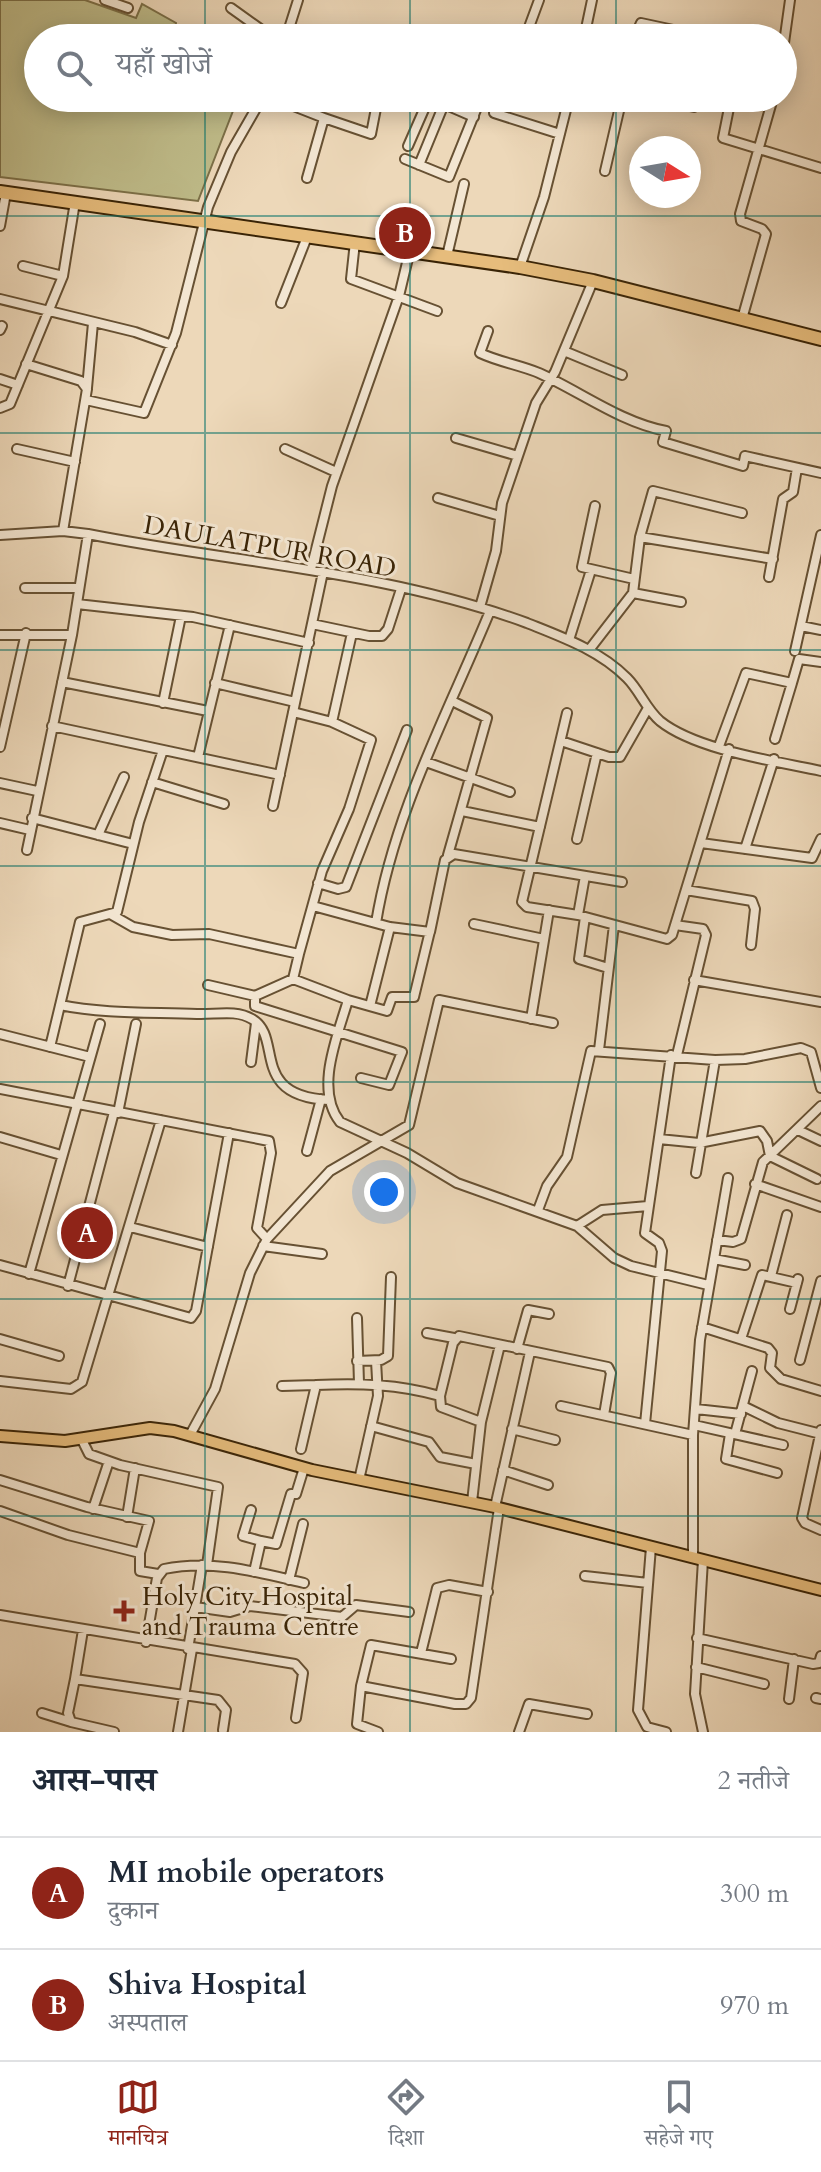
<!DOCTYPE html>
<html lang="hi">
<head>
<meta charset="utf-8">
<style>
  body { margin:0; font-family:Cardo,"Noto Serif Devanagari",serif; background:#f2f2f3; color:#1f2937 }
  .compass { position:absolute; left:629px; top:136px; width:72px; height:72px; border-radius:50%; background:#fff; box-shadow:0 4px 20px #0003; rotate:101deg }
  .you { position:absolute; left:384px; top:1192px; width:28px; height:28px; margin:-20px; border:6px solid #fff; border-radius:50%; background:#1a73e8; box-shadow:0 0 0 12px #1a73e833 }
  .badge { display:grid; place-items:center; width:52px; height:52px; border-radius:50%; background:#8f2418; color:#fff; font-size:26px; font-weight:700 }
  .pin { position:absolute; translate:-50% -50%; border:4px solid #fff; box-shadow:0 2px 8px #0006 }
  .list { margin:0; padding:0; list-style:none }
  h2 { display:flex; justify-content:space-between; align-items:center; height:104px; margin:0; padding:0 32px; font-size:34px }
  h2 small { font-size:26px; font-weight:400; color:#747a83 }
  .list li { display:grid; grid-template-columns:52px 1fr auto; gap:24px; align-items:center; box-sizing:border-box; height:112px; padding:0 32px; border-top:2px solid #e0e1e3 }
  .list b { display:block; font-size:30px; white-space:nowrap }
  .list p { margin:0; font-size:26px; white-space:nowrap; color:#747a83 }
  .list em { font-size:26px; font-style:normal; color:#747a83 }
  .icon { flex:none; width:44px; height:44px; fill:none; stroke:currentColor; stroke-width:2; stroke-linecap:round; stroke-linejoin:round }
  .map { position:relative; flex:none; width:821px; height:1732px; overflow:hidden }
  .search { position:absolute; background:#fff; box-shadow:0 4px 20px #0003; left:24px; right:24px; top:24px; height:88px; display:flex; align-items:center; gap:20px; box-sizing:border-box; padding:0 28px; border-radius:44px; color:#747a83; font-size:30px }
  .sheet { height:328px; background:#fff }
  nav { display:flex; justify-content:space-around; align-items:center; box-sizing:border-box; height:112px; border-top:2px solid #e0e1e3; background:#fff; font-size:22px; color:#747a83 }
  nav a { display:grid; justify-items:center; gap:4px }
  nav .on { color:#8f2418 }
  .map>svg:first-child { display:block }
  .green { fill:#bfbc8a; stroke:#7c7048; stroke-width:2 }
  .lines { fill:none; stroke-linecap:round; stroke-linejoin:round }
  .minor-casing { stroke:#675133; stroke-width:12 }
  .major-casing { stroke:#3a2406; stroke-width:14 }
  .highway-casing { stroke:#3a2406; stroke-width:16 }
  .minor { stroke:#f3e6d2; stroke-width:8 }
  .major { stroke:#e6bc7c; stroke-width:10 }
  .highway { stroke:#e6bc7c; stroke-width:12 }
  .grid { fill:none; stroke:#0f766e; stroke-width:2; stroke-opacity:0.55 }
  .poi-dot { fill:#8f2418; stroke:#f3e6d2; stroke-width:3 }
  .labels { text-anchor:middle; stroke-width:6; stroke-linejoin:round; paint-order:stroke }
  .street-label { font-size:26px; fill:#3a2406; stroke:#f3e6d2 }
  .poi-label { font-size:26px; fill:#3a2406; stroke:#f3e6d2; text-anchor:start }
</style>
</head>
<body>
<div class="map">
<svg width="821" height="1732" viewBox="0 0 821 1732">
  <rect width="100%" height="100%" fill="#edd8b9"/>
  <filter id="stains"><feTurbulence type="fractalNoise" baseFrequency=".0025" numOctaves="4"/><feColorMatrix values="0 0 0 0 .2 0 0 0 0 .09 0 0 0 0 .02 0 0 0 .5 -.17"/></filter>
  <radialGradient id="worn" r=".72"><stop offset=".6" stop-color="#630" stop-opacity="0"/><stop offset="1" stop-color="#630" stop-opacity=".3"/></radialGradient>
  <path class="green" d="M0 0H85L136 18 142 4 176 23 174 38H38V98H238L198 201 0 177Z"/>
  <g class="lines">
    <defs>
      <path id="minor" d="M105 0 128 8
        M231 8 273 38
        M286 38 298 0
        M525 38 539 0
        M584 38 592 0
        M634 38 641 23 683 32 712 31 774 38
        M783 50 790 0
        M273 98 324 118 307 178
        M497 98 494 113 560 134
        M654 98 694 107
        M731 98 723 138 821 168
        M324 118 371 134 378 98
        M408 146 429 98
        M405 159 449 177 480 100
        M419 165 444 104 474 117
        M605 171 622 98
        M0 226 6 193
        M355 242 351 279 437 311
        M447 256 464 184
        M520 267 544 197 569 98
        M63 276 75 202
        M0 299 135 332 172 345
        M281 303 307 237
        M742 319 766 234 762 229 741 221 740 214 773 98
        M0 330 2 326
        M488 331 480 353C499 362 520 365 539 373 581 392 620 422 666 431L663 442 743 466 745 456 821 473
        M564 351 622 375
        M26 364 81 381 87 389 63 531
        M0 379 18 385
        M87 388 93 323
        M86 400 144 413 176 333 208 207 231 152 262 98
        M0 408 10 404 63 276 23 266
        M456 438 518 456
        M17 449 75 462
        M285 449 336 472
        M438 498 500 516
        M595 506 582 567 634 579
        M0 535 63 531 88 534C234 563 386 571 527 623 562 637 599 650 627 678 640 691 646 709 660 721 696 750 775 761 821 771
        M640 537 773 559
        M311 569 332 486 399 296 410 250
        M769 577 783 499 793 492 797 468
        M25 588H79
        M633 593 681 602
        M77 604 193 617 309 643
        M480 607 496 551 502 503 536 403 555 372 593 281
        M312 624 369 636H382L388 629 401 589
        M801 626 821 630
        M0 635H72
        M569 640 591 570
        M589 650 633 593 640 537 653 491 742 513
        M795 651 821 535
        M62 682 208 711
        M215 683 295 702
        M163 703 181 616
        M567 713 522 902 527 907 578 915 667 939 672 935 729 749
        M332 722 352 633
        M52 726 280 775
        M775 739 792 683
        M561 741 609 757H620L648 708
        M719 746 746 673 792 683 799 659 821 662
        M0 747 26 633
        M198 757 230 625
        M426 762 510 792
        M152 782 224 804
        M0 783 37 791
        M273 806 323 572
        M462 811 540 827
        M32 818 133 844
        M0 823 30 830
        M98 835 124 777
        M577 839 597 753
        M701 843 812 858 821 839
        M745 849 774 759
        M27 850 72 635 88 534
        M448 855 487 718 452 701
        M318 883 338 889 346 887 407 730
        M686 890 752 901 755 909 751 945
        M313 906 390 927 430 932 445 860 454 854 622 882
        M112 915 133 927 172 935 209 934 299 954 322 871 349 809 371 740 332 722 293 712
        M578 915 585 876
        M585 917 579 959 608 968
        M376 923C394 812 448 713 490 611
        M474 924 544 939
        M675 925 703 929 706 935 677 1055
        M299 954 293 979 348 1000C338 1035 314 1089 340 1122L407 1153 457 1183 577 1226 614 1258 631 1266 708 1285
        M694 980 821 1002
        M208 985 255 996 293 979
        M255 996V1006L402 1052 389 1085 361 1078
        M348 1000 387 1011 392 997H414L430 931
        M60 1005C104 1014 152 1012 197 1014 214 1015 236 1009 252 1019 284 1037 248 1096 329 1100
        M370 1006 390 927
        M531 1019 549 910
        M0 1034 90 1057
        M50 1047 80 922 117 912 139 822 163 750
        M599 1050 614 925
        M251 1062 256 1023
        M0 1089 269 1141 271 1153 257 1228 267 1239
        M118 1113 136 1024
        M798 1130 821 1141
        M0 1137 61 1155
        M659 1139 699 1143 760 1131 767 1141 770 1156 817 1179
        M307 1151 321 1099
        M696 1173 715 1060
        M755 1184 821 1207
        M538 1210 547 1186 567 1157 591 1051 715 1060 745 1059 801 1048 811 1052 821 1088
        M577 1226 602 1210 648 1206
        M130 1227 208 1247
        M717 1240 733 1242 741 1239 763 1162 821 1106
        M263 1246 322 1254
        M714 1259 745 1265
        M0 1265 191 1318 196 1311 229 1133
        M29 1274 100 1024
        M771 1276 787 1215
        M68 1286 114 1112
        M790 1309 798 1279
        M357 1318 359 1383
        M702 1327 768 1348 772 1353 770 1368 781 1379 821 1391
        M427 1333 454 1338
        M0 1339 59 1356
        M741 1339 762 1275 797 1283
        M517 1349 528 1310 549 1314
        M800 1360 821 1281
        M357 1361 381 1360 388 1356 391 1277
        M0 1381 71 1389 82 1382 161 1120
        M282 1386 316 1385
        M440 1396 453 1343 459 1336 608 1367 611 1373 604 1415
        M561 1406 693 1435
        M743 1406 778 1423 821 1434
        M696 1409 741 1414
        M645 1424 662 1251 659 1243 645 1233 671 1055
        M694 1425 783 1445
        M371 1426 429 1442 440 1457 476 1464
        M512 1429 555 1440
        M821 1430 802 1518 805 1523 821 1530
        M730 1434 726 1459 777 1473
        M735 1434 752 1371
        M190 1435 215 1389 250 1273 267 1239 330 1171 409 1125 439 1000 553 1023
        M82 1440 89 1454 120 1465 218 1487 207 1565
        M301 1449 316 1385C359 1383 398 1384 440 1396L441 1407 481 1422 500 1345
        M503 1470 548 1485
        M0 1480 87 1507 149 1521 140 1553V1571L158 1574
        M359 1480 378 1396 376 1361
        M472 1502 481 1422
        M495 1507 530 1352
        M93 1509 109 1461
        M251 1510 243 1536 261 1541
        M0 1511 68 1535 140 1553
        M127 1517 135 1468
        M651 1547 638 1710 647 1727 666 1732
        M693 1557V1435L700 1340 728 1178
        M703 1560 695 1694 703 1732
        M254 1572 261 1541 276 1544 291 1494H296L304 1468
        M585 1576 648 1583
        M289 1580 303 1524
        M195 1607 230 1612 250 1606 342 1617 356 1605 409 1612
        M0 1615 295 1664 303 1673 296 1718
        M83 1630 75 1679 218 1700 226 1710 223 1730
        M697 1638 813 1664 819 1663 821 1656
        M146 1642 157 1578 164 1569C212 1559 257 1572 304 1583
        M188 1649 202 1565
        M421 1653 437 1588 449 1585 488 1592
        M696 1667 764 1684
        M75 1679 68 1713 71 1722 114 1732
        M361 1686 371 1645 451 1659
        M816 1698 821 1699
        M789 1699 794 1659
        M42 1713 71 1722
        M178 1732 192 1649
        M378 1732 357 1724 361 1686 455 1704H466L471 1698 499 1508
        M519 1732 529 1704 587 1714"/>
      <path id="major" d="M0 1436 65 1441 150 1428 174 1431 312 1470 495 1507 821 1590"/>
      <path id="highway" d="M0 192 520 267 593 281 821 339"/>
    </defs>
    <use href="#minor" class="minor-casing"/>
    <use href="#major" class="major-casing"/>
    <use href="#highway" class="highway-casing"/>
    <use href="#minor" class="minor"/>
    <use href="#major" class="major"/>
    <use href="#highway" class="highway"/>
  </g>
  <path class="grid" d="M205 0V38M410 0V38M616 0V38M205 98V1732M410 98V1732M616 98V1732M0 216H821M0 433H821M0 650H821M0 866H821M0 1082H821M0 1299H821M0 1516H821"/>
  <path class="poi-dot" d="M120 1599h8v8h8v8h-8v8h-8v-8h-8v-8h8z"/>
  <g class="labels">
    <g class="street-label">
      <text transform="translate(270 546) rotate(10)" y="9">DAULATPUR ROAD</text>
    </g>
    <g class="poi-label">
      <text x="142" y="1605">Holy City Hospital<tspan x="142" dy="30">and Trauma Centre</tspan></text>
    </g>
  </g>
  <rect width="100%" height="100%" filter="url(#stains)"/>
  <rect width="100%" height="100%" fill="url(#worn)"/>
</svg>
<svg class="compass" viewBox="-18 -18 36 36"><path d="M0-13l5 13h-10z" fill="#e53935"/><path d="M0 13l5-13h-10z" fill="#747a83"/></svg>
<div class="you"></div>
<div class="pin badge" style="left:87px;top:1233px">A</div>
<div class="pin badge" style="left:405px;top:233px">B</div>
<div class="search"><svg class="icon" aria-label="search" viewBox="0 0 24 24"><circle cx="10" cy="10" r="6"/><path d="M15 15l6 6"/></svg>यहाँ खोजें</div>
</div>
<section class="sheet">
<h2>आस-पास<small>2 नतीजे</small></h2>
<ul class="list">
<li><span class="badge">A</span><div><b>MI mobile operators</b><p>दुकान</p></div><em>300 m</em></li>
<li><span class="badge">B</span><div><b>Shiva Hospital</b><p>अस्पताल</p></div><em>970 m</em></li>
</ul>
</section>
<nav>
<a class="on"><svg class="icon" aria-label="map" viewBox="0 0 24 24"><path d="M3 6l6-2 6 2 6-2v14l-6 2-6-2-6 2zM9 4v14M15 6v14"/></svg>मानचित्र</a>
<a><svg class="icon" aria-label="directions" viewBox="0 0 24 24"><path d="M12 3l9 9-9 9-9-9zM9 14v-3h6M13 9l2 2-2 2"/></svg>दिशा</a>
<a><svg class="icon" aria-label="saved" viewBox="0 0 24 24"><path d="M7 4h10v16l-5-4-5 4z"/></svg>सहेजे गए</a>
</nav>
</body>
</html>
